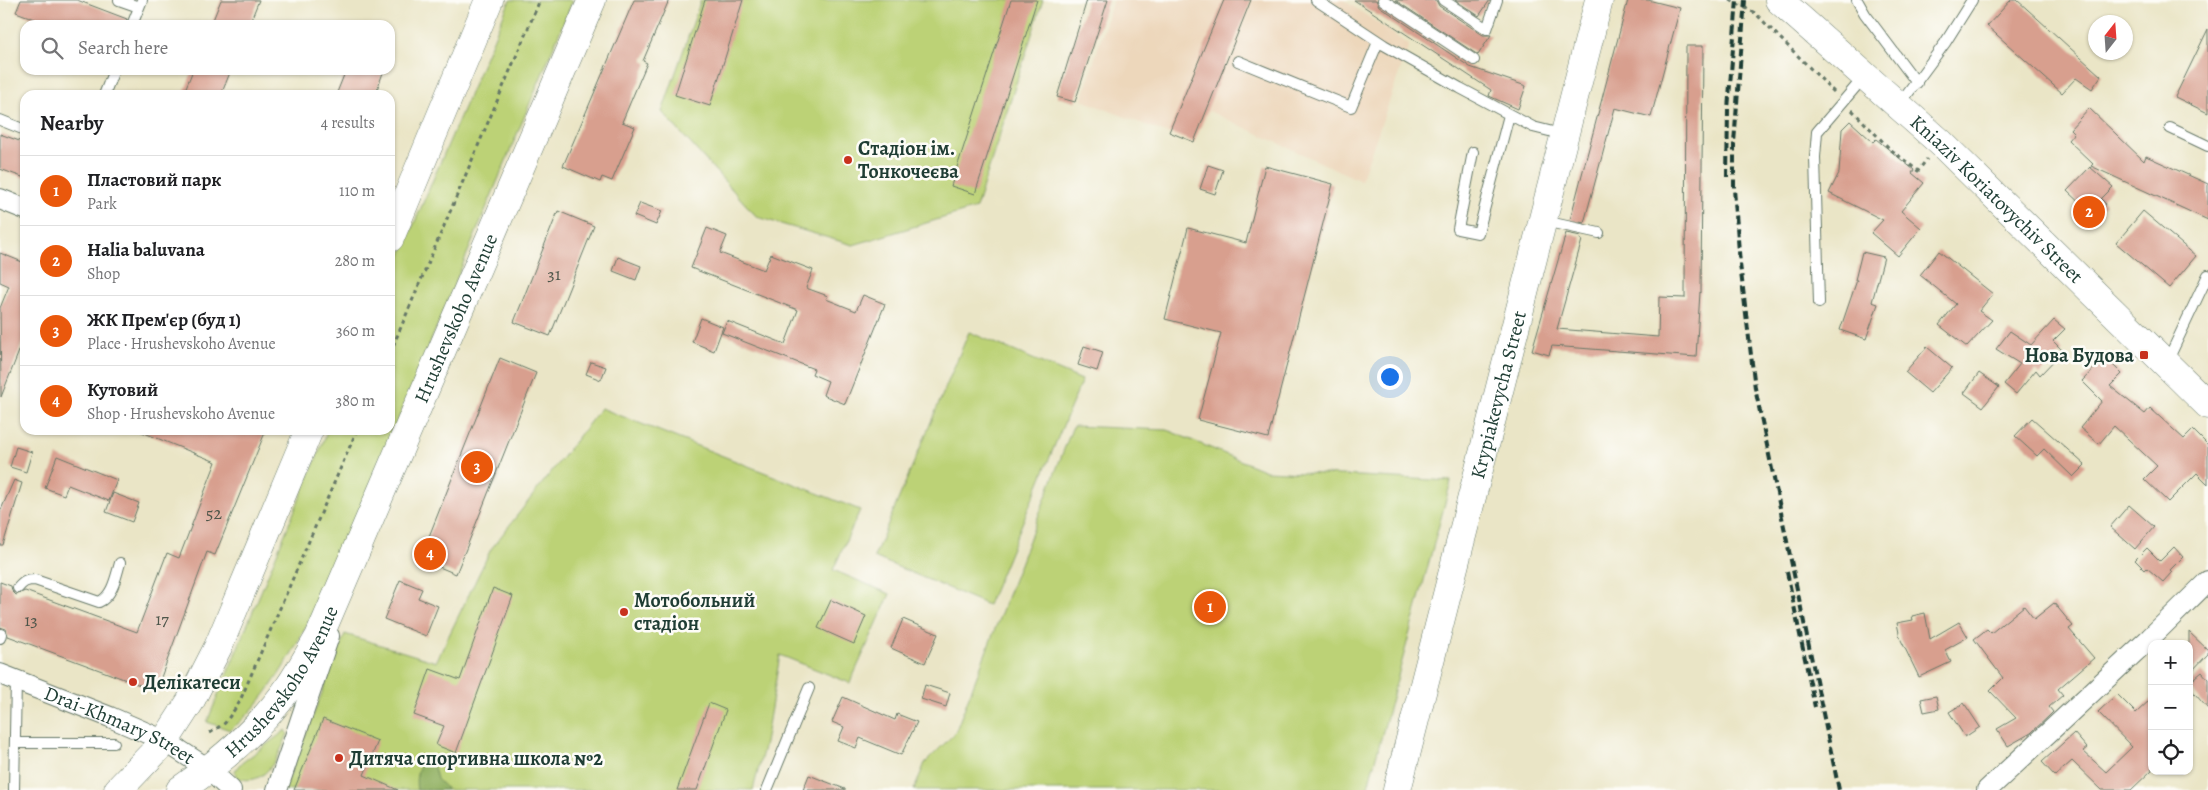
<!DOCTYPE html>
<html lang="en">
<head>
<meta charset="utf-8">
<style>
  body { margin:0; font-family:Alegreya,serif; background:#f6f6f6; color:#202124 }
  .controls { position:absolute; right:15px; bottom:15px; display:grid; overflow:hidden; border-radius:10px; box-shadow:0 1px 4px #0004 }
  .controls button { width:45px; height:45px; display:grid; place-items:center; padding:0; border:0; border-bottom:1px solid #e0e0e0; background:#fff; color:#202124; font:25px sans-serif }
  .compass { position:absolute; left:2088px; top:15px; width:45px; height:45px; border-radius:50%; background:#fff; box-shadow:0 1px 4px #0004; rotate:17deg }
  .you { position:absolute; left:1389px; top:376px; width:18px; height:18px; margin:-12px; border:4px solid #fff; border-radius:50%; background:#1a73e8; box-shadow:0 0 0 8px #1a73e833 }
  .badge { display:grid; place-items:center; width:32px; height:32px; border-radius:50%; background:#ea580c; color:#fff; font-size:16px; font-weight:700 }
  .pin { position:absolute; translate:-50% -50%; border:2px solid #fff; box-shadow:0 1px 5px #0006 }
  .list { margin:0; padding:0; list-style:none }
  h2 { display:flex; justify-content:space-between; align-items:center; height:65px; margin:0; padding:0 20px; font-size:21px }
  h2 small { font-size:16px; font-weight:400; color:#757577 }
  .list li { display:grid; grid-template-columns:32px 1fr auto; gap:15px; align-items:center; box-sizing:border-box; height:70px; padding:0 20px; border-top:1px solid #e0e0e0 }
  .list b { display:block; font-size:19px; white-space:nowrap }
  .list p { margin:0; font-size:16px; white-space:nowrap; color:#757577 }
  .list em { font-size:16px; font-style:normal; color:#757577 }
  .icon { flex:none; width:28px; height:28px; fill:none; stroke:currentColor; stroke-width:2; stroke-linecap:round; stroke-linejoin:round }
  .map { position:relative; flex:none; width:2208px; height:790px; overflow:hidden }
  .search { position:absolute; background:#fff; box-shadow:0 1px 4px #0004; left:20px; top:20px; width:375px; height:55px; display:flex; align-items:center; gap:12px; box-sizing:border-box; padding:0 18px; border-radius:15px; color:#757577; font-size:19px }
  .panel { position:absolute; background:#fff; box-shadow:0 1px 4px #0004; left:20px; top:90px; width:375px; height:345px; border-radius:15px }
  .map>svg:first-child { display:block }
  .built { fill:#edd7bb }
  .green { fill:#bcd276; stroke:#6e8855 }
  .forest { fill:#95b467; stroke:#5a784e }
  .building { fill:#d89f8e }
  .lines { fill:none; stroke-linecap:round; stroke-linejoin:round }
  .service-casing { stroke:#667867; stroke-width:12 }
  .minor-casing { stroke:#667867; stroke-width:22 }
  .secondary-casing { stroke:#667867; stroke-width:29 }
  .primary-casing { stroke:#667867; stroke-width:29 }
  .path { stroke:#667867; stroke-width:3; stroke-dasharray:4 4; stroke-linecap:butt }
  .service { stroke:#fff; stroke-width:10 }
  .minor { stroke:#fff; stroke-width:20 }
  .secondary { stroke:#fff; stroke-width:28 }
  .primary { stroke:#fff; stroke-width:28 }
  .rail { stroke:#1f3d34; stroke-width:4; stroke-dasharray:8 4; stroke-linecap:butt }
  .poi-dot { fill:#c8321e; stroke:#fdfcf7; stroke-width:2 }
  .labels { text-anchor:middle; stroke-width:5; stroke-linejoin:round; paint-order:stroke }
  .number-label { font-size:18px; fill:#4d564a }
  .poi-label { font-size:20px; font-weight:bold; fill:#1f3d34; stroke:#fdfcf7; text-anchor:start }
  .street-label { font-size:20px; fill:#1f3d34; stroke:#fdfcf7 }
</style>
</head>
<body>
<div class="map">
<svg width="2208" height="790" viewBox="0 0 2208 790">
  <rect width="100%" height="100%" fill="#fdfcf7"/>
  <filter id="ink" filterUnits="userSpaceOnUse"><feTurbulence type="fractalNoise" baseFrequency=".02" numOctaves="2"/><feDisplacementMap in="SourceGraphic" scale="10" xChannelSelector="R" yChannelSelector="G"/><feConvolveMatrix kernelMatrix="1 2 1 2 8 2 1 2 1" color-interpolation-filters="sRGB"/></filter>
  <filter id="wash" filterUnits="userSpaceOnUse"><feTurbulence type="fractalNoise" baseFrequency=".0096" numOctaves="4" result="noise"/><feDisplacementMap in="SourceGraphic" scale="20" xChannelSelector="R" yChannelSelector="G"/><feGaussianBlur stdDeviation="1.12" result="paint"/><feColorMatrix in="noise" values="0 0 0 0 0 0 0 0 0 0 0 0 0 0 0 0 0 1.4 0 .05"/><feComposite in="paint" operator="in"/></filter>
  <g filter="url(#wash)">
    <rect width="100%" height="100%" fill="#eae5c6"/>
    <path class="built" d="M1113 0H1344L1409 45 1361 181 1209 111 1194 144 1082 100Z"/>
    <path class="green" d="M510 0H573L347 542C320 598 280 694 230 730L207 722 328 430H390V280Z
      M701 0H1043L976 208 853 245 757 217 662 112Z
      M969 332 1082 380 988 605 874 557Z
      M601 408 860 510 833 570 890 594 850 683 780 655 765 743 753 790H284L345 634 436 662 491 549Z
      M1073 426 1167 430 1266 471 1451 481 1367 790H914L925 763 955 733Z
      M286 730 288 734C279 754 266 790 236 777L235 771 239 765Z"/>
    <path class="forest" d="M428 761 434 767 437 779 448 790H417C415 779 417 771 422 762Z"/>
    <g id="blocks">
      <path class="building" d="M21 0H77L127 19 125 25H51L16 12Z
        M221 0H259L249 25H211Z
        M634 0H669L643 61 647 63 622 122 635 127 612 181 602 177 600 182 563 166Z
        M705 0H743L710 106 675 95Z
        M1011 0H1037L975 194 951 186Z
        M1087 0H1108L1075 102 1057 97Z
        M1224 0H1251L1194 142 1169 132Z
        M1354 0H1376L1379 6 1470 67 1526 86 1518 109 1489 96 1491 90Z
        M1395 0H1436L1439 6 1483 35H1491L1478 55Z
        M1455 0H1490L1479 16Z
        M1628 0H1648L1680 8 1651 117 1615 108 1584 223 1570 220Z
        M2011 0H2017L2101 76 2092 89 2076 78 2062 93 1987 26Z
        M2208 29V113L2175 97Z
        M1686 46H1703L1701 293 1700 292 1696 357 1552 346 1549 355 1532 350 1566 233 1581 236 1580 239 1582 240 1557 329 1658 337 1659 297 1685 298Z
        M193 70H231L221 95H183Z
        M346 70H384L375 95H336Z
        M2089 108 2144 161 2146 156 2208 184V220L2091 166 2093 164 2068 140 2074 133 2070 129Z
        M1850 121 1873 142 1876 139 1914 170 1912 173 1924 183 1901 211 1921 228 1898 256 1871 233 1883 220 1829 193 1839 173 1842 129Z
        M0 134 25 143V178L0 169Z
        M1208 165 1223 170 1215 194 1200 189Z
        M1265 166 1333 184 1268 438 1198 420 1221 333 1165 319 1188 228 1246 243Z
        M2090 167 2113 187 2101 199 2106 204 2091 220 2082 212 2085 208 2067 191Z
        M640 203 662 211 656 225 634 216Z
        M558 211 594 226 550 336 514 322Z
        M2143 211 2196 256 2169 288 2116 243Z
        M707 228 727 236 720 253 764 270 771 254 813 270 806 288 828 296 826 299 856 311 863 295 885 304 845 404 823 395 828 381 812 374 814 369 722 333 727 321 785 344 798 310 691 268Z
        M1939 251 1993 294 1979 311 1992 320 1967 347 1939 325 1956 304 1920 275Z
        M1862 252 1884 257 1872 302 1878 304 1866 339 1840 330 1857 280H1855Z
        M0 253 25 263V336L1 397 0 308 9 286 0 282Z
        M618 257 641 266 636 280 613 271Z
        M701 318 723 327 714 351 692 342Z
        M2054 320 2065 329 2053 341 2063 351 2040 375 2036 370 2016 394 2004 384 2020 364 1996 349 2010 331 2031 345Z
        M1084 346 1103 352 1097 371 1078 365Z
        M1927 347 1952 368 1930 393 1905 372Z
        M2105 357 2122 374 2110 386 2145 414 2150 408 2184 439 2193 430 2208 445V484L2197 473 2168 502 2144 479 2157 466 2114 426 2099 444 2080 428 2102 401 2082 381Z
        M500 358 536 373 456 574 420 559Z
        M591 362 606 367 601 380 586 374Z
        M1979 373 1999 387 1983 407 1964 393Z
        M2032 418 2085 465 2073 477 2044 449 2037 456 2015 436Z
        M137 430H266L215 555 207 552 156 691 8 636 6 629 0 627V582L11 586 12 591 16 595 25 591 137 632 167 553 179 558 216 462Z
        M16 447 32 452 26 472 10 467Z
        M57 456 117 480 109 501 68 485 64 495 45 488Z
        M14 480 22 483 3 545H0V512Z
        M113 493 139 503 132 522 106 512Z
        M2129 505 2154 527 2135 549 2110 527Z
        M2174 547 2183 557 2170 570 2172 572 2163 582 2147 568 2145 570 2135 560 2147 548 2160 561Z
        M400 580 422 589 418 598 438 606 426 636 384 619Z
        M493 588 513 596 456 753 436 745 444 726 414 715 430 669 460 680Z
        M831 600 866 616 854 644 818 628Z
        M2054 603 2073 626 2069 629 2094 658 2058 689 2063 695 2049 707 2053 712 2050 715 2031 733 2008 746 1997 729 2016 718 1990 691 2003 678 1974 639 1987 629 1991 633 2024 606 2034 619Z
        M1925 613 1930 639 1959 622 1968 637 1945 650 1951 662 1919 677 1900 638 1897 623 1913 620 1912 616Z
        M903 619 938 634 925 663 891 648Z
        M2189 632 2208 650V654L2189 674Z
        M2202 672 2208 679V709L2189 687V683Z
        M925 685 950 693 946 707 921 699Z
        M2117 694 2136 713 2152 698V770L2131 790H2102L2072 761 2055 776 2042 762 2074 733 2087 748 2083 751 2106 772 2132 747 2098 712Z
        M1936 696 1939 709 1924 712 1921 699Z
        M843 697 895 720 897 714 917 722 901 755 860 738 856 748 838 741 844 727 832 722Z
        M709 703 726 710 697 790H677Z
        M1964 703 1980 727 1965 737 1949 712Z
        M323 719 378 741 364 775 398 790H294Z
        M809 775 845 789V790H803Z"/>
    </g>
  </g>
  <g filter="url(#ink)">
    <use href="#blocks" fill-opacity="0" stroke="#667867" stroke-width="1"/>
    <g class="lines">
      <defs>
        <path id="service" d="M119 0 139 7
          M1316 0 1384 45 1460 88 1533 127 1565 135
          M1383 0 1474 60
          M1443 0 1487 29 1497 0
          M1857 0 1865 14 1917 83
          M132 25 142 0
          M1238 61 1351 107 1378 42
          M104 95 114 70
          M1900 104 1945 43 1972 0
          M0 120 25 130
          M2170 128 2208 146
          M1473 152 1458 229 1478 233 1509 115
          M1544 221 1599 233
          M1819 303 1815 157 1817 132 1864 77
          M2167 362 2208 275
          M18 588C23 582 26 580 35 580L99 602C113 596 116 576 120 563
          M0 638 1 634
          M16 743H114
          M14 790 16 680
          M767 790 809 688"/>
        <g id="minor">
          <path d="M0 199 25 209"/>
          <path id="s1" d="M0 674 110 717 165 741 208 769 231 790"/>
          <path d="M277 790 329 636"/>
          <path d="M1987 790 2150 638 2208 581"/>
        </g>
        <g id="secondary">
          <path id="s2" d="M1779 0 1941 143 2208 405"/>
          <path d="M390 238 489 0"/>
          <path d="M118 790 165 741 190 702 218 647 309 430"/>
          <path id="s3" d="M180 790C220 762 261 728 289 687 300 671 309 654 319 637L592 0"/>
        </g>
        <g id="primary">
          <path id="s4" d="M1397 790 1599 0"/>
        </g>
      </defs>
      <use href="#service" class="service-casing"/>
      <use href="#minor" class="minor-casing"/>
      <use href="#secondary" class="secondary-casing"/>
      <use href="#primary" class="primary-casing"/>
      <path class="path" d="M1730 0 1755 13 1834 92
        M1852 110 1889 148 1918 171 1927 159
        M390 353 540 0
        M210 733 225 723 239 703 357 430"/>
      <use href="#service" class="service"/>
      <use href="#minor" class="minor"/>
      <use href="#secondary" class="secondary"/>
      <use href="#primary" class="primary"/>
      <path class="rail" d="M1745 0 1734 143V189L1740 264 1755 388 1839 790
        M1727 177 1728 109 1737 0
        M1787 572 1815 707"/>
    </g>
  </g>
  <g class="poi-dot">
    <circle cx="848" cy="160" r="5"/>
    <rect x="2139" y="350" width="10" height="10" rx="2.5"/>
    <circle cx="624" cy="612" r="5"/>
    <circle cx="133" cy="682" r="5"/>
    <circle cx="339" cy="758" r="5"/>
  </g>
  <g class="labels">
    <g class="number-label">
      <text x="554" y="280">31</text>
      <text x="214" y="519">52</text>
      <text x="162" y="625">17</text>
      <text x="31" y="626">13</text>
    </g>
    <g class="poi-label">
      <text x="858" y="155">Стадіон ім.<tspan x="858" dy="23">Тонкочеєва</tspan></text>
      <text x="2134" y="362" text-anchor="end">Нова Будова</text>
      <text x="634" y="607">Мотобольний<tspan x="634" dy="23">стадіон</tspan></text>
      <text x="143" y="689">Делікатеси</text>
      <text x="349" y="765">Дитяча спортивна школа №2</text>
    </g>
    <g class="street-label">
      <text dy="7" stroke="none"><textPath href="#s2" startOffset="295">Kniaziv Koriatovychiv Street</textPath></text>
      <text dy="7" stroke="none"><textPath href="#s3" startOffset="556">Hrushevskoho Avenue</textPath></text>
      <text dy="7" stroke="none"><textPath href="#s4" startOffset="408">Krypiakevycha Street</textPath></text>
      <text dy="7" stroke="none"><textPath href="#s3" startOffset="151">Hrushevskoho Avenue</textPath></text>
      <text dy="7" stroke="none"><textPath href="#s1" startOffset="130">Drai-Khmary Street</textPath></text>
    </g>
  </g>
</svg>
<div class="controls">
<button>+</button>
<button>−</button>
<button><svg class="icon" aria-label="locate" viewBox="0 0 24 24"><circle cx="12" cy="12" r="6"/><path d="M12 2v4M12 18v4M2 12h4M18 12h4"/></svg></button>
</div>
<svg class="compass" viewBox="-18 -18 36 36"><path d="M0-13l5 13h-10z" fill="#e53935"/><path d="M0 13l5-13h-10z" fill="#757577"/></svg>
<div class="you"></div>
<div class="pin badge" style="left:1210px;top:607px">1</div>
<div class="pin badge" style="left:2089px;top:212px">2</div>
<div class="pin badge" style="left:477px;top:467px">3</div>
<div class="pin badge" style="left:430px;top:554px">4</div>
<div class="search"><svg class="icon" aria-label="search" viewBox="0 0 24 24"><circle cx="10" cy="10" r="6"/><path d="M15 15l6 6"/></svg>Search here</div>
<section class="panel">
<h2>Nearby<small>4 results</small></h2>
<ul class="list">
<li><span class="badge">1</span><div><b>Пластовий парк</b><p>Park</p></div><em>110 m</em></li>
<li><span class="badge">2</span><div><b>Halia baluvana</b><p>Shop</p></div><em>280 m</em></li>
<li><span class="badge">3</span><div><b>ЖК Прем'єр (буд 1)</b><p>Place · Hrushevskoho Avenue</p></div><em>360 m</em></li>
<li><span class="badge">4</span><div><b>Кутовий</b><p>Shop · Hrushevskoho Avenue</p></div><em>380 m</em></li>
</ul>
</section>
</div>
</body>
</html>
